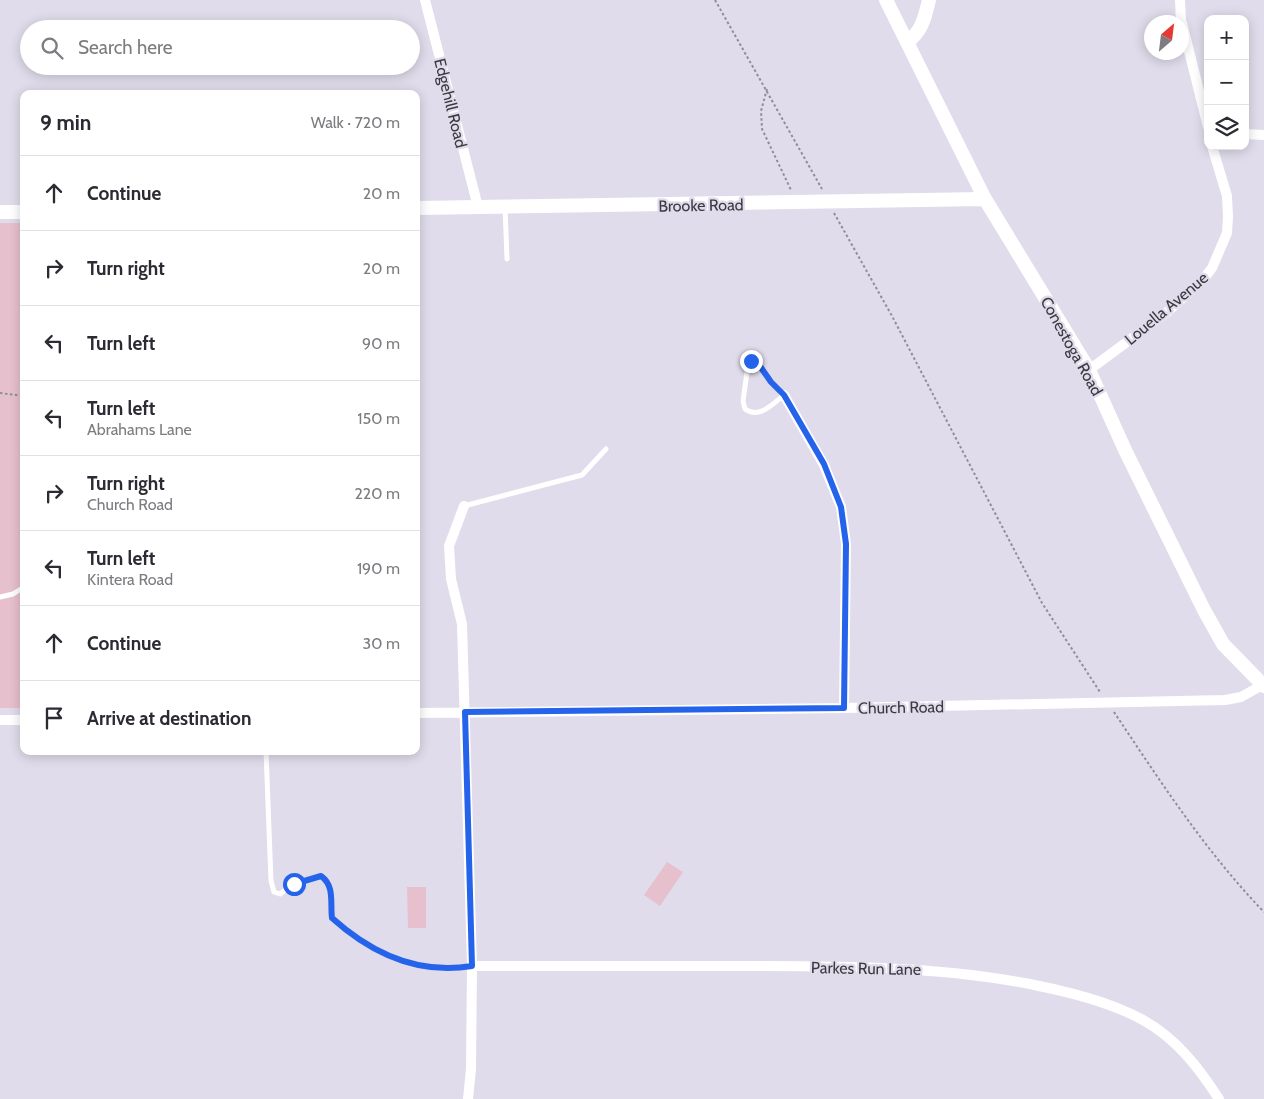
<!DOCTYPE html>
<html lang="en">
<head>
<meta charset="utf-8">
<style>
  body { margin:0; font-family:Cabin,sans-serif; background:#f2f2f3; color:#2b2b33 }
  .controls { position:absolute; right:15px; top:15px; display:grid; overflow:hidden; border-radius:10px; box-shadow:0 2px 12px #0003 }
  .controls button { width:45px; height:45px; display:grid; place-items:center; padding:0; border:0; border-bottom:1px solid #e1e1e2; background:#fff; color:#2b2b33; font:25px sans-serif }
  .compass { position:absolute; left:1144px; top:15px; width:45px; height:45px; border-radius:50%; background:#fff; box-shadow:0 2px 12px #0003; rotate:28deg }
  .stop { position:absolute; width:15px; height:15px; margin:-11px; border:4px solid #2563eb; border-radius:50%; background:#fff }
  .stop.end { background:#2563eb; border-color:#fff; box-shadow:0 1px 5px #0008 }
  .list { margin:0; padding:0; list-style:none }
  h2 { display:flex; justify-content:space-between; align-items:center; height:65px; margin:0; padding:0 20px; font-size:21px }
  h2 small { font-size:16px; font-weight:400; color:#7c7c81 }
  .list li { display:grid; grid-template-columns:32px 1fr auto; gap:15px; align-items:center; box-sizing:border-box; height:75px; padding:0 20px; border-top:1px solid #e1e1e2 }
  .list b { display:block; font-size:19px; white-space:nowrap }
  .list p { margin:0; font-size:16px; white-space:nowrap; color:#7c7c81 }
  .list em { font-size:16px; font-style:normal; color:#7c7c81 }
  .icon { flex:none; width:28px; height:28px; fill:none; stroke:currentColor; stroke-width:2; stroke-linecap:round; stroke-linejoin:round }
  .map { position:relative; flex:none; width:1264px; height:1099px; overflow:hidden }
  .search { position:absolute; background:#fff; box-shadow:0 2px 12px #0003; left:20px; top:20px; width:400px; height:55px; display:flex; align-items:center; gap:12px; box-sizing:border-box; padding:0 18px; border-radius:28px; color:#7c7c81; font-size:19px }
  .panel { position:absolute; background:#fff; box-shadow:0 2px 12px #0003; left:20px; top:90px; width:400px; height:665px; border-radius:10px }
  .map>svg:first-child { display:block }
  .green { fill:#e7c0cd }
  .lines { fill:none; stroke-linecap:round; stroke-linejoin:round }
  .path { stroke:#8f8d97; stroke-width:2; stroke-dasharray:2.5 2.5; stroke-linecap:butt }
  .service { stroke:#fff; stroke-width:5 }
  .minor { stroke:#fff; stroke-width:10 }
  .secondary { stroke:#fff; stroke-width:14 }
  .route { stroke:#2563eb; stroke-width:6 }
  .labels { text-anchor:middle; stroke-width:4.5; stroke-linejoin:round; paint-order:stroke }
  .street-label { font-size:16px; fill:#3a393f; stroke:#e0dceb }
</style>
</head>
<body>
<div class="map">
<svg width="1264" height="1099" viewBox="0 0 1264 1099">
  <rect width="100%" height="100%" fill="#e0dceb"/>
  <path class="green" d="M0 223H24V708H0Z
    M667 862 683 872 660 906 644 895Z
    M407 887H426V928H408Z"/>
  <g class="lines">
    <path class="path" d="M715 0 822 189
      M767 89 761 111 762 129 791 190
      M834 213 892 316 1042 603 1100 692
      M0 393 24 396
      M1114 712C1160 781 1206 852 1264 912"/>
    <path class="service" d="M505 207 507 259
      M755 359 771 382 784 395C772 405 759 419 745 409L743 401 748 365 751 361Z
      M464 506 582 475 606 449
      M0 597 13 594 24 587
      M266 751 271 881 274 892 280 894 293 884 321 876C335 886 330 903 332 918 371 953 419 975 471 966"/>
    <path class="minor" d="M425 0 478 207
      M1180 0 1181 22
      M1182 23 1208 127
      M1245 134 1264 135
      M1089 370 1166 313 1202 281 1212 268 1227 233 1228 217 1227 196 1212 146
      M784 395 824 465 841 507 846 544 844 708
      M464 506 449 546 451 579 462 624 472 966 471 1069 468 1099
      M416 713 844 708 1225 700 1241 697 1264 684
      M0 720H24
      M472 966C562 966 652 966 742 966 838 966 935 966 1030 984 1068 992 1108 1001 1143 1020 1176 1038 1199 1068 1219 1099"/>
    <path class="secondary" d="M886 0 985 199 1089 370 1125 450 1204 610 1223 644 1264 686
      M907 42C922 32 925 17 929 0
      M416 208 985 199
      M0 212H24"/>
  </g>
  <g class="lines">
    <path class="route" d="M294 884 321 876C335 886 330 903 332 918 372 954 418 975 472 966L465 712 844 708 846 544 841 507 824 464 784 395 771 382 755 359 751 361"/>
  </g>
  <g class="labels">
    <g class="street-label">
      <text transform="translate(451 103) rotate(76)" y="6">Edgehill Road</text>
      <text transform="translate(701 205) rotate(-1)" y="6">Brooke Road</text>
      <text transform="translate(1166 308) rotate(-40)" y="6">Louella Avenue</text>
      <text transform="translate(1072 346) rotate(61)" y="6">Conestoga Road</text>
      <text transform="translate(901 707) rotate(-1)" y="6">Church Road</text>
      <text transform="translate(866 968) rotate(1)" y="6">Parkes Run Lane</text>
    </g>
  </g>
</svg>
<div class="controls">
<button>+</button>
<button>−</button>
<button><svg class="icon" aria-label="layers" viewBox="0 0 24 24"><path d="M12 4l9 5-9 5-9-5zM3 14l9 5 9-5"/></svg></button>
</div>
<svg class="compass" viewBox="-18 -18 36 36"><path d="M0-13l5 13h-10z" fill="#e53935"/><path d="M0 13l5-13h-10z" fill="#7c7c81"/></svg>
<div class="stop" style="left:294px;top:884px"></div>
<div class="stop end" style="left:751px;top:361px"></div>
<div class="search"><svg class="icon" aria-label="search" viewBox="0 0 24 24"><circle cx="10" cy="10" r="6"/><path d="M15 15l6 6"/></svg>Search here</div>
<section class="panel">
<h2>9 min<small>Walk · 720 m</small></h2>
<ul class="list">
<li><svg class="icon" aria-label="ahead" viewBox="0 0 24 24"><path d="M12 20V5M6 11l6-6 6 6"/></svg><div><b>Continue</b></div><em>20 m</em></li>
<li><svg class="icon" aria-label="right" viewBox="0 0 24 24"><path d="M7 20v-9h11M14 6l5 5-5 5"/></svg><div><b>Turn right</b></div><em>20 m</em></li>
<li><svg class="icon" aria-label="left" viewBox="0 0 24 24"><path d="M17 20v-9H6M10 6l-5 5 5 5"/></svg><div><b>Turn left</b></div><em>90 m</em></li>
<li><svg class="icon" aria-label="left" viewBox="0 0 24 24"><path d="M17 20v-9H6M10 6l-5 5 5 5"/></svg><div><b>Turn left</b><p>Abrahams Lane</p></div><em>150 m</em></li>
<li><svg class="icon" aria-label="right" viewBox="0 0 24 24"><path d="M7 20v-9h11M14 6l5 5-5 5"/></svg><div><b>Turn right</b><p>Church Road</p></div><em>220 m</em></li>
<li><svg class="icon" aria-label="left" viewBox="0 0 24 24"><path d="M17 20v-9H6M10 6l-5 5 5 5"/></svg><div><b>Turn left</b><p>Kintera Road</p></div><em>190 m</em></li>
<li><svg class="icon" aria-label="ahead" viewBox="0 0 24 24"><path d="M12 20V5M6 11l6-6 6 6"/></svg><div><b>Continue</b></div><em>30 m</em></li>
<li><svg class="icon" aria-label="arrive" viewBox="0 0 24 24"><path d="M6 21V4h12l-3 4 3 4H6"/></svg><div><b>Arrive at destination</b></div></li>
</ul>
</section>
</div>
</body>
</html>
